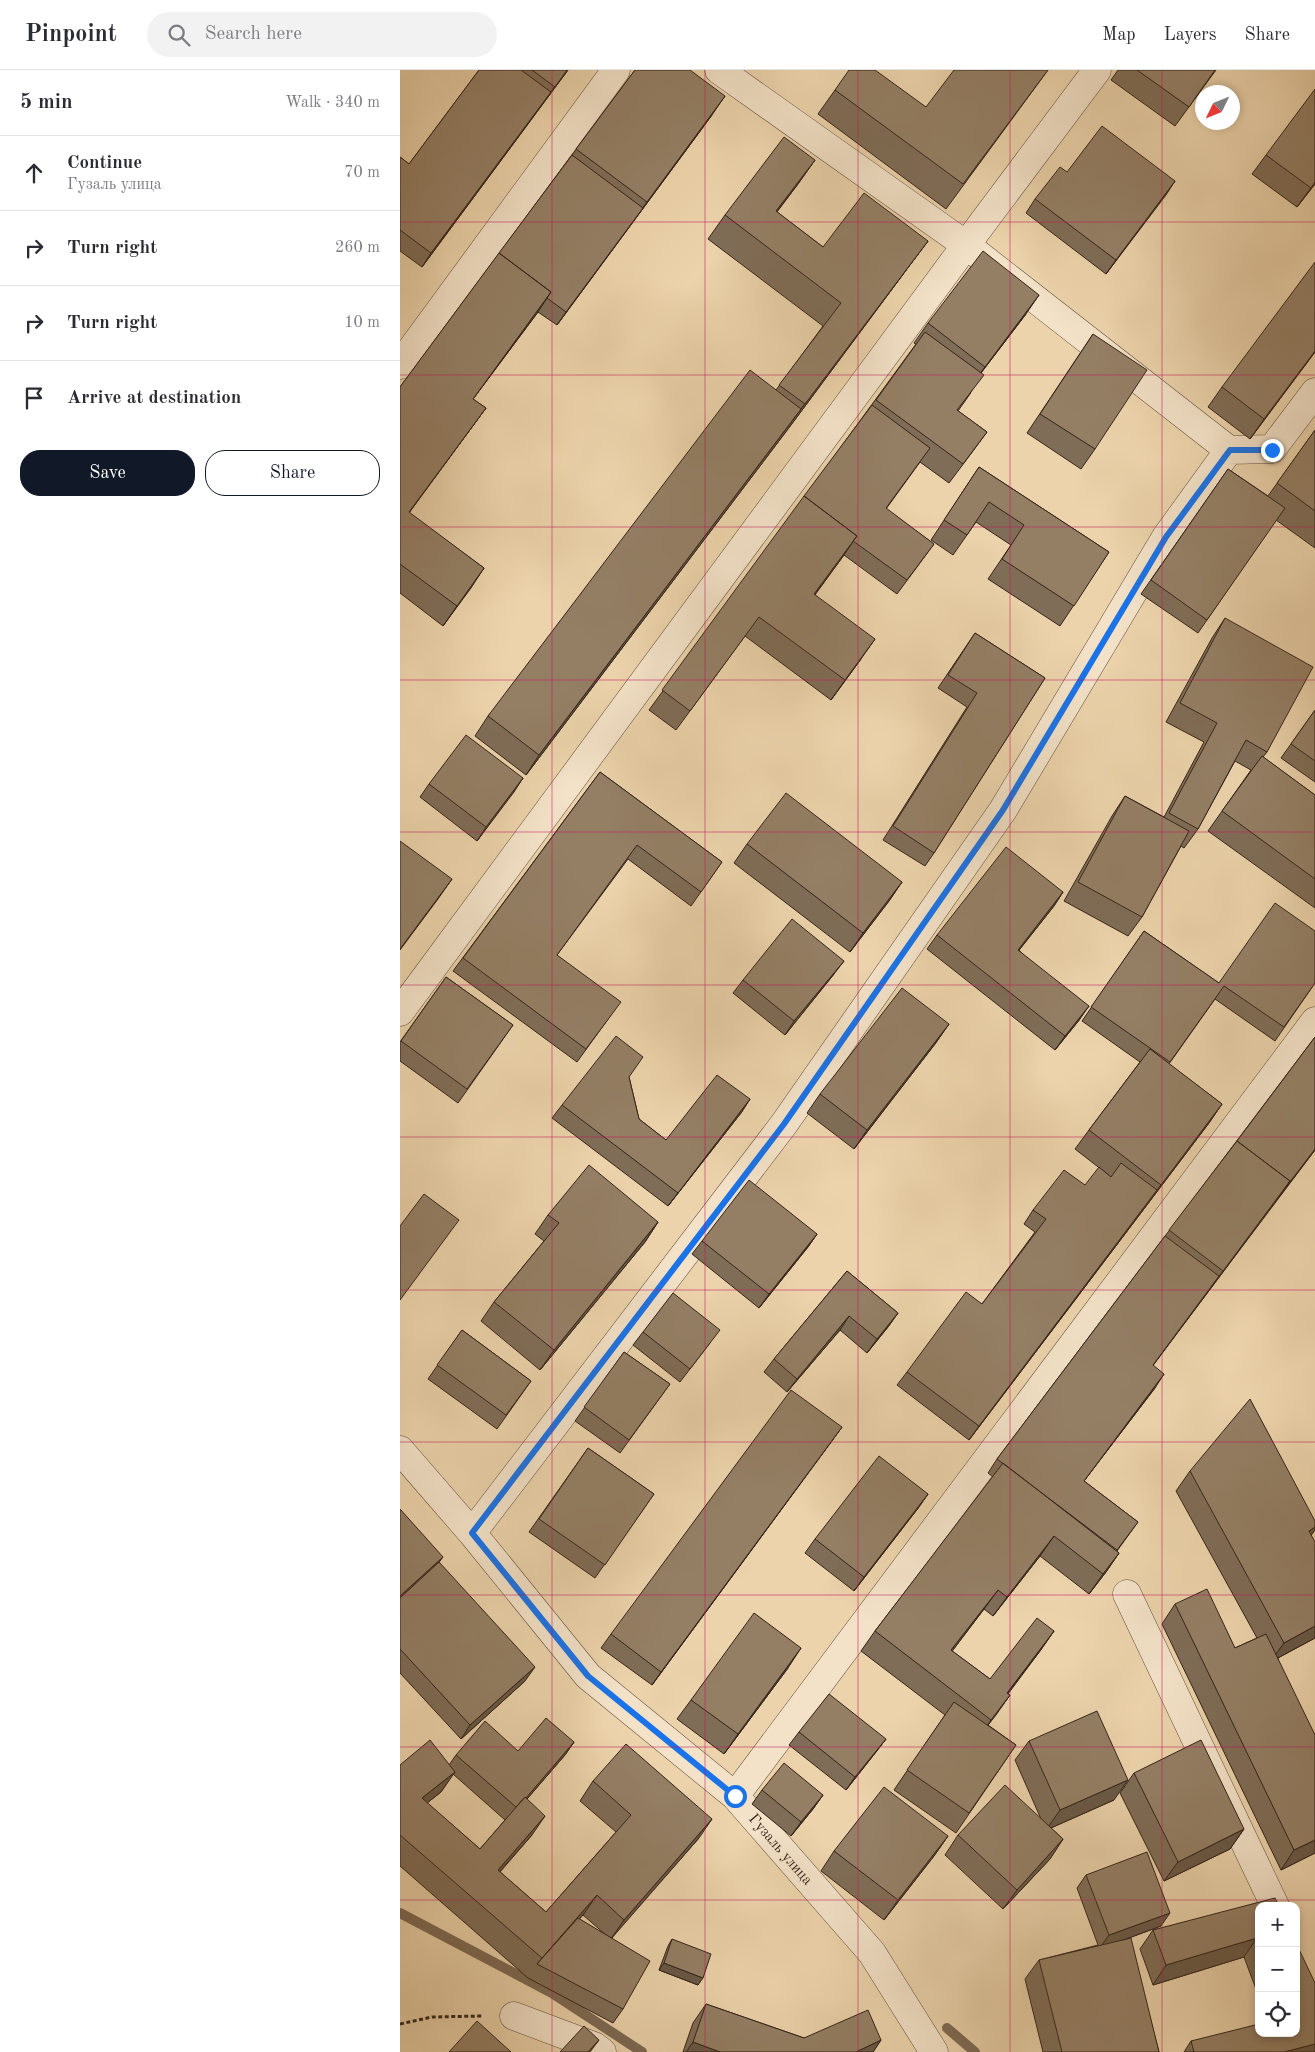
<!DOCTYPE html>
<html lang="en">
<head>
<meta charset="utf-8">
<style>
  body { margin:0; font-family:"Old Standard TT",serif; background:#f2f2f3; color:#2b2b33 }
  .controls { position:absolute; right:15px; bottom:15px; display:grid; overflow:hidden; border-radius:10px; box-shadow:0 2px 8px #0003 }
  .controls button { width:45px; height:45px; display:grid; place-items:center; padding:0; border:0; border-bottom:1px solid #e1e1e2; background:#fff; color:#2b2b33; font:25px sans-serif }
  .compass { position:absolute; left:795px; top:15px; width:45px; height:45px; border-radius:50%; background:#fff; box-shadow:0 2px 8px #0003; rotate:227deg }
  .stop { position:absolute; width:15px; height:15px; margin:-11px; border:4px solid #1a73e8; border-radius:50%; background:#fff }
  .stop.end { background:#1a73e8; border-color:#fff; box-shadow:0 1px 5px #0008 }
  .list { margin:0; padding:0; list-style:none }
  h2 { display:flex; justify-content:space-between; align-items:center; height:65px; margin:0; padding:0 20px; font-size:21px }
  h2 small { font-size:16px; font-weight:400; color:#7c7c81 }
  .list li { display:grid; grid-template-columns:32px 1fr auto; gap:15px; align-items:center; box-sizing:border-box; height:75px; padding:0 20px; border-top:1px solid #e1e1e2 }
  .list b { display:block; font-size:19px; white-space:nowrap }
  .list p { margin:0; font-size:16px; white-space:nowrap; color:#7c7c81 }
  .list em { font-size:16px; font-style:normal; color:#7c7c81 }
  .actions { display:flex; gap:10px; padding:15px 20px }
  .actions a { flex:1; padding:11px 0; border:1px solid #111827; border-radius:20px; text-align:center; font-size:18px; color:#111827 }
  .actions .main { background:#111827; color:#fff }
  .icon { flex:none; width:28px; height:28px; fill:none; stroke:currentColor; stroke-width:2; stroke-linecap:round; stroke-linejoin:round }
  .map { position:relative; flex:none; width:915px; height:1982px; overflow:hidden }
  header { display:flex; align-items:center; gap:30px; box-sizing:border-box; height:70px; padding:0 25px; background:#fff; border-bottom:1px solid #e1e1e2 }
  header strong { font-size:24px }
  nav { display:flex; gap:28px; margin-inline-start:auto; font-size:18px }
  .search { width:350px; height:45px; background:#f2f2f3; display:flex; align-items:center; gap:12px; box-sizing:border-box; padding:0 18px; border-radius:28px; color:#7c7c81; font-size:19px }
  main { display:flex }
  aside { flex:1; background:#fff }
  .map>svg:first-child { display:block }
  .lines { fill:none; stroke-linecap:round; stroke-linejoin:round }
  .stream { stroke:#7d6a54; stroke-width:10 }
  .minor-casing { stroke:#62503e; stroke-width:29 }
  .path { stroke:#34241a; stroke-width:3; stroke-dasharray:4 2.5; stroke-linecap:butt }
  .minor { stroke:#f3e2c8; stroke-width:28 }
  .wall { fill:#7f6d57; stroke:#34241a; fill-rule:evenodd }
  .shaded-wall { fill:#685947; stroke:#34241a }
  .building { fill:#947f65; stroke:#34241a }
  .route { stroke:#1a73e8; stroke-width:6 }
  .grid { fill:none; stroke:#c2185b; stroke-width:1; stroke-opacity:0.55 }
  .labels { text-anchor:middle; stroke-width:5; stroke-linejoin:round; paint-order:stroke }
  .street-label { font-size:15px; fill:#34241a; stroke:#f3e2c8 }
</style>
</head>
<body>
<header>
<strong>Pinpoint</strong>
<div class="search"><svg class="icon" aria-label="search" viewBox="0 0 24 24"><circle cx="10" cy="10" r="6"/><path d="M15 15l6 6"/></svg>Search here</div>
<nav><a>Map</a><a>Layers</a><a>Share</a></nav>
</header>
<main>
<aside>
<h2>5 min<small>Walk · 340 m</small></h2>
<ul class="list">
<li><svg class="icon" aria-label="ahead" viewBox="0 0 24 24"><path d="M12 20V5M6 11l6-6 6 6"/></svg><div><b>Continue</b><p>Гузаль улица</p></div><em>70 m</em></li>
<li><svg class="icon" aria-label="right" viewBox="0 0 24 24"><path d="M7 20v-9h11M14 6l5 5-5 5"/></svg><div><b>Turn right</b></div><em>260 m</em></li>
<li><svg class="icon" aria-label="right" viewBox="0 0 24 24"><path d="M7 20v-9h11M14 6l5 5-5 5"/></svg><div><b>Turn right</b></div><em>10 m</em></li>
<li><svg class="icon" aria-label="arrive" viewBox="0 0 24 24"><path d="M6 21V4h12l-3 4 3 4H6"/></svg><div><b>Arrive at destination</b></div></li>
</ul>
<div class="actions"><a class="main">Save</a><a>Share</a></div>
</aside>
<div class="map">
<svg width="915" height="1982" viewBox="0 0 915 1982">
  <rect width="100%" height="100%" fill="#ecd3ab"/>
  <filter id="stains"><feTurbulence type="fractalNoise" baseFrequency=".004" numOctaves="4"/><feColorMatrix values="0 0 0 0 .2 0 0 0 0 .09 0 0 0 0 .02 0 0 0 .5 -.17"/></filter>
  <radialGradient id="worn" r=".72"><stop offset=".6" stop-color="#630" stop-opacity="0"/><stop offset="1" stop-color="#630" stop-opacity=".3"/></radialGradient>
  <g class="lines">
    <path class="stream" d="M0 1843 152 1923 242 1982
      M547 1958 575 1982"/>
    <defs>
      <path id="minor" d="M319 0 566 175 829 380
        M0 295 216 0
        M0 942 566 175 697 0
        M0 1380 72 1463 188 1606 335 1726 472 1883 534 1982
        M72 1463 384 1054 603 740 766 467 829 380 872 379 915 322
        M727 1524 875 1836
        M335 1726 915 951
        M114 1946 194 1976 202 1982"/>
    </defs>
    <use href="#minor" class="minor-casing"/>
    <path class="path" d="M0 1954 32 1947 83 1946"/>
    <use href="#minor" class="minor"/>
  </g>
  <path class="wall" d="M79 0H168L22 197 0 181V87L9 94Z
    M235 0 312 45 157 255 138 242 73 329 86 338 9 443 84 498 43 556 0 523V317Z
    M648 0 546 139 418 44 435 20 526 37Z
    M718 0H816L775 56 711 10Z
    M866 85 915 114 897 137 852 104Z
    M415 90 398 114 377 142 423 177 528 171 510 195 388 359 126 705 75 666 88 646 376 320 423 256 308 169 325 145Z
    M667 102 775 111 706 204 626 143 635 129Z
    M626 244 581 303 570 324 558 341 587 362 573 381 549 413 520 392 486 439 534 474 497 524 444 485 415 525 461 589 431 630 345 566 276 660 249 640 516 274 514 273 528 253Z
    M693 264 695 379 681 399 627 363Z
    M915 282 850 369 808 337 822 317Z
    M915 360V478L876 450 798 563 741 524 828 399 868 426Z
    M579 397 709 482 660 556 588 509 611 475 576 452 553 485 531 470Z
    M825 548 867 682 863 687 915 725V838L808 761 851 700 835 691 798 759 784 778 781 776 742 847 728 866 664 831 712 746 725 726 764 747 804 672 766 652 812 568Z
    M575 563 645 608 534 783 525 796 483 770 567 637 538 618Z
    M915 640V712L881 688Z
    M200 702 322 792 291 836 228 789 157 885 211 945 177 992 53 901Z
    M123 708 77 771 20 727 29 714Z
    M347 774 502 812 489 831 450 882 334 793Z
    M663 822 654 836 619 880 680 949 655 980 527 879 537 865Z
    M744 861 819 913H915L875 971 815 929 769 994 822 1034 809 1053 569 1370 497 1315 507 1302 582 1234 635 1162 624 1154 633 1140 685 1115 711 1107 675 1079 689 1060 740 992 682 951Z
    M434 904 385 965 333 923 343 910Z
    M46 907 113 955 58 1033 0 991V972Z
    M549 954 535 974 454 1079 407 1043 420 1024Z
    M915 967V1080L753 1295 755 1318 684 1411 738 1452 717 1481 719 1483 706 1502 689 1524 640 1486 593 1546 584 1539 552 1581 590 1609 654 1561 640 1581 608 1624 610 1625 588 1655 616 1675 556 1763 494 1720 545 1645 461 1581 475 1561 593 1407 588 1403 597 1389Z
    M229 1007 239 1049 266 1070 350 1029 341 1043 268 1136 152 1048 162 1035Z
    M148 1145 258 1152 245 1172 140 1300 81 1251 94 1232 144 1171 135 1164Z
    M417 1164 408 1177 359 1238 292 1184 302 1171Z
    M447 1201 498 1243 488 1257 467 1283 440 1260 387 1322 364 1302 374 1289Z
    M62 1260 131 1311 97 1359 28 1309Z
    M243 1262 310 1273 280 1312 233 1275Z
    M224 1282 270 1314 220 1383 175 1351Z
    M442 1357 252 1615 201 1578 211 1564Z
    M188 1378 254 1424 195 1508 129 1462Z
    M790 1401 915 1460 911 1465 915 1568 878 1588 915 1783 881 1800 762 1554 775 1534 835 1578 857 1568 776 1421Z
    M528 1424 519 1437 454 1521 405 1483 415 1469Z
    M0 1439 125 1611 61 1669 0 1603Z
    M388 1598 324 1684 277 1649 291 1630Z
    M399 1662 486 1669 476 1682 446 1720 389 1675Z
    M629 1671 714 1730 651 1758 663 1769 650 1789 603 1839 545 1785 558 1765 641 1749 615 1690Z
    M174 1672 165 1685 127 1729 132 1765 100 1802 146 1842 216 1762 180 1731 193 1711 299 1768 211 1868 223 1939 213 1953 128 1908 0 1796V1695H49L56 1685 118 1681ZM53 1704 105 1750 80 1779 27 1733 41 1722ZM183 1845 206 1865 179 1849Z
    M734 1703 844 1759 830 1779 764 1811 720 1723Z
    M362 1720 423 1725 413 1739 391 1766 352 1734Z
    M548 1766 534 1786 484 1850 421 1801 434 1781Z
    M686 1805 761 1856 729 1868 759 1982H643L625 1909 639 1890 698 1875 677 1818Z
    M859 1836V1927L844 1887 753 1915 740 1879 753 1860Z
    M272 1869 298 1915 259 1900 268 1876Z
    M306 1934 404 1968 481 1970 473 1982H283L293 1953Z
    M791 1971 915 1982H784Z"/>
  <path class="shaded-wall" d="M167 0H168L22 197 31 183Z
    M325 26 312 45 157 255 166 242Z
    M415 90 398 114 359 165 376 141Z
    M775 111 766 125 706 204 716 190Z
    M915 112V114L897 137Z
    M528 171 510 195 388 359 126 705 139 685Z
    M151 222 138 242 59 348 73 329Z
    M639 225 626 244 571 316 585 297Z
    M915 281V282L850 369 864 349Z
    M86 338 72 357 0 455 9 442Z
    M457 466 444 485 400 544 414 524Z
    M84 498 71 518 43 556 57 536Z
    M475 569 461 589 431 630 445 610Z
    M123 708 114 722 77 771 86 757Z
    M52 809 38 829 0 880V879Z
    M502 812 489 831 450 882 463 863Z
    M663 822 654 836 609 893 618 880Z
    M444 891 434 904 385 965 394 951Z
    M689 936 680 949 655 980 665 966Z
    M549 954 535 974 454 1079 467 1060Z
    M350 1029 341 1043 268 1136 278 1123Z
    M822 1034 809 1053 569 1370 579 1356Z
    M915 1079V1080L876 1131 886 1117Z
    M890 1111 876 1131 743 1309 753 1295Z
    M258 1152 245 1172 140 1300 154 1280Z
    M417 1164 408 1177 359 1238 369 1224Z
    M498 1243 488 1257 467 1283 477 1269Z
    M449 1246 440 1260 387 1322 397 1309Z
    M764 1304 755 1318 674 1424 684 1411Z
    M442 1357 432 1371 252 1615 261 1602Z
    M528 1424 519 1437 454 1521 464 1507Z
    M915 1457V1460L904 1475 909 1461Z
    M654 1466 640 1486 593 1546 607 1527Z
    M719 1483 706 1502 689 1524 703 1504Z
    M43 1487 29 1506 0 1533V1526Z
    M598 1520 584 1539 538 1600 551 1580Z
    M915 1556V1568L870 1592 884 1573Z
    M654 1561 640 1581 593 1642 607 1623Z
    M401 1578 388 1598 324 1684 338 1664Z
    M135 1597 125 1611 61 1669 70 1655Z
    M610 1625 596 1645 577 1669 591 1650Z
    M486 1669 476 1682 446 1720 455 1707Z
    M174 1672 165 1685 107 1752 117 1738Z
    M55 1702 41 1722 8 1748 22 1728Z
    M728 1710 714 1730 646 1760 660 1740Z
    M423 1725 413 1739 391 1766 401 1752Z
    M145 1746 132 1765 84 1819 98 1800Z
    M312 1749 299 1768 211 1869 224 1850Z
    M844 1759 830 1779 764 1811 778 1792Z
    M548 1766 534 1786 484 1850 498 1830Z
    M663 1769 650 1789 603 1839 617 1820Z
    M915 1770V1783L881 1800 894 1780Z
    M197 1825 183 1845 139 1895 137 1894 142 1888Z
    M770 1843 761 1856 699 1879 709 1865Z
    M857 1868 844 1887 753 1915 766 1895Z
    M264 1893 303 1908 298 1915 259 1900Z
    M199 1970 190 1982H188Z
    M481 1970 473 1982H456Z
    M293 1972 320 1982H286Z
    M915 1974V1982H884Z"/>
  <path class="building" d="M79 0H121L151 22 31 183 0 160V87L9 94Z
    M132 0H167L155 17Z
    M235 0H290L325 26 247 132 176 79Z
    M449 0H475L526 37 554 0H648L563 114 435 20Z
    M737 0H815L789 37Z
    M915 19V112L911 118 866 85Z
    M702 56 775 111 716 190 635 129 660 97 667 102Z
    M384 67 415 90 376 141 423 177 464 123 528 171 405 334 379 315 441 233 325 145Z
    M172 85 243 138 166 242 147 228 151 222 99 183Z
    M583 181 639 225 585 297 528 253Z
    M99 183 151 222 73 329 86 338 9 442 84 498 57 536 0 494V317Z
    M915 192V281L864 349 822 317Z
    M525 262 584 305 557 340 587 362 563 394 476 330Z
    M693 264 747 300 695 379 640 344Z
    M350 300 401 339 139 685 88 646Z
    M472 335 530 378 486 438 534 474 507 510 453 471 457 466 404 426Z
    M915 360V441L877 413Z
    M579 397 709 482 674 536 602 489 624 455 589 432 567 465 544 450Z
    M828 399 885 438 807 550 751 510Z
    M404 426 457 466 414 524 475 569 445 610 359 547 290 641 262 620Z
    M825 548 913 597 867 682 846 670 798 759 769 743 817 653 780 633Z
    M575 563 645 608 534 783 493 756 577 623 548 605Z
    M915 640V691L891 674Z
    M66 665 123 708 86 757 29 714Z
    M862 686 915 725V809L822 741Z
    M200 702 322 792 301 822 237 775 157 885 221 932 186 979 63 888Z
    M386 723 502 812 463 863 347 774Z
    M725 726 789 761 742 847 678 812Z
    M0 771 52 809 0 879Z
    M606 777 663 822 618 880 689 936 665 966 537 865Z
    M875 833 915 861V913L884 957 824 916 770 992 691 937 744 861 819 913Z
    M392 849 444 891 394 951 343 910Z
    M46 907 113 955 67 1019 1 971Z
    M502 918 549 954 467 1060 420 1024Z
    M216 966 243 987 229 1007 239 1049 266 1070 317 1005 350 1029 278 1123 162 1035Z
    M915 967V1079L886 1117 890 1111 837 1071Z
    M750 979 822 1034 761 1115 689 1060Z
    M837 1071 890 1111 823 1201 769 1160Z
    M721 1093 757 1120 579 1356 507 1302 566 1222 582 1234 646 1149 633 1140 664 1100 685 1115 699 1097 711 1107Z
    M189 1095 258 1152 154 1280 94 1232 159 1153 148 1145Z
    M349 1110 417 1164 369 1224 302 1171Z
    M24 1124 59 1150 0 1230V1156Z
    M765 1166 819 1206 753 1295 764 1304 684 1411 738 1452 717 1480 597 1389Z
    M447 1201 498 1243 477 1269 449 1246 397 1309 374 1289Z
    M273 1223 320 1260 290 1299 243 1262Z
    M62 1260 131 1311 106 1345 37 1295Z
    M224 1282 270 1314 229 1370 184 1337Z
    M391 1320 442 1357 261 1602 211 1564Z
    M850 1329 915 1451V1457L909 1461 915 1472V1556L884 1573 790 1401Z
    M188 1378 254 1424 205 1495 139 1449Z
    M479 1386 528 1424 464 1507 415 1469Z
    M603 1393 719 1483 703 1504 654 1466 607 1527 598 1520 551 1580 590 1609 637 1548 654 1561 607 1623 610 1625 591 1650 475 1561Z
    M0 1439 43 1487 0 1526Z
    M39 1492 135 1597 70 1655 0 1579V1528Z
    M807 1519 835 1578 866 1564 915 1665V1770L894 1780 775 1534Z
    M354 1543 401 1578 338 1664 291 1630Z
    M429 1624 486 1669 455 1707 399 1662Z
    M554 1632 616 1675 569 1743 507 1700Z
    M697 1641 728 1710 660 1740 629 1671Z
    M146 1648 174 1672 126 1728 125 1727 116 1737 56 1685 85 1651 118 1681Z
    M30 1670 55 1702 22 1728 80 1779 125 1727 145 1746 98 1800 146 1842 231 1745 193 1711 226 1674 312 1749 224 1850 197 1825 142 1888 0 1765V1695Z
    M801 1670 844 1759 778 1792 734 1703Z
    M384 1693 423 1725 401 1752 362 1720Z
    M605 1715 663 1769 617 1820 558 1765Z
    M484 1717 548 1766 498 1830 434 1781Z
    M747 1782 770 1843 709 1865 686 1805Z
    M875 1828 879 1836H859V1872L857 1868 766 1895 753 1860Z
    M178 1848 250 1891 223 1939 137 1894Z
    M731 1868 759 1982H662L639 1890Z
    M272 1869 311 1884 303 1908 264 1893Z
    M896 1873 915 1913V1974L884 1982H794L791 1971 859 1954V1963H896Z
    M306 1934 404 1968 468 1940 481 1970 456 1982H320L293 1972Z
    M77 1951 111 1982H49Z
    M184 1956 199 1970 188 1982H160Z"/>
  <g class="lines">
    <path class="route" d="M335 1726 188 1606 72 1463 384 1054 603 740 766 467 830 380H872"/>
  </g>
  <path class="grid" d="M152 0V1982M305 0V1982M458 0V1982M610 0V1982M762 0V1982M0 152H915M0 305H915M0 457H915M0 610H915M0 762H915M0 915H915M0 1067H915M0 1220H915M0 1372H915M0 1525H915M0 1677H915M0 1830H915"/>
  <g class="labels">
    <g class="street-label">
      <text transform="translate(381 1779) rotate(49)" y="5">Гузаль улица</text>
    </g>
  </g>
  <rect width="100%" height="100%" filter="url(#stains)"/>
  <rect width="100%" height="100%" fill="url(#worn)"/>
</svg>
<div class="controls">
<button>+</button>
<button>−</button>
<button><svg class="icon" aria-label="locate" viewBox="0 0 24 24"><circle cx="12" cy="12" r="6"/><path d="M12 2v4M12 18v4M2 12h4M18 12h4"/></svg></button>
</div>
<svg class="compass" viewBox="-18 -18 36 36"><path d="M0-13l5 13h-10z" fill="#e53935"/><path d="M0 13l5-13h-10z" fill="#7c7c81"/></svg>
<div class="stop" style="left:335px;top:1726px"></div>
<div class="stop end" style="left:872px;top:380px"></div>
</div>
</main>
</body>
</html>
